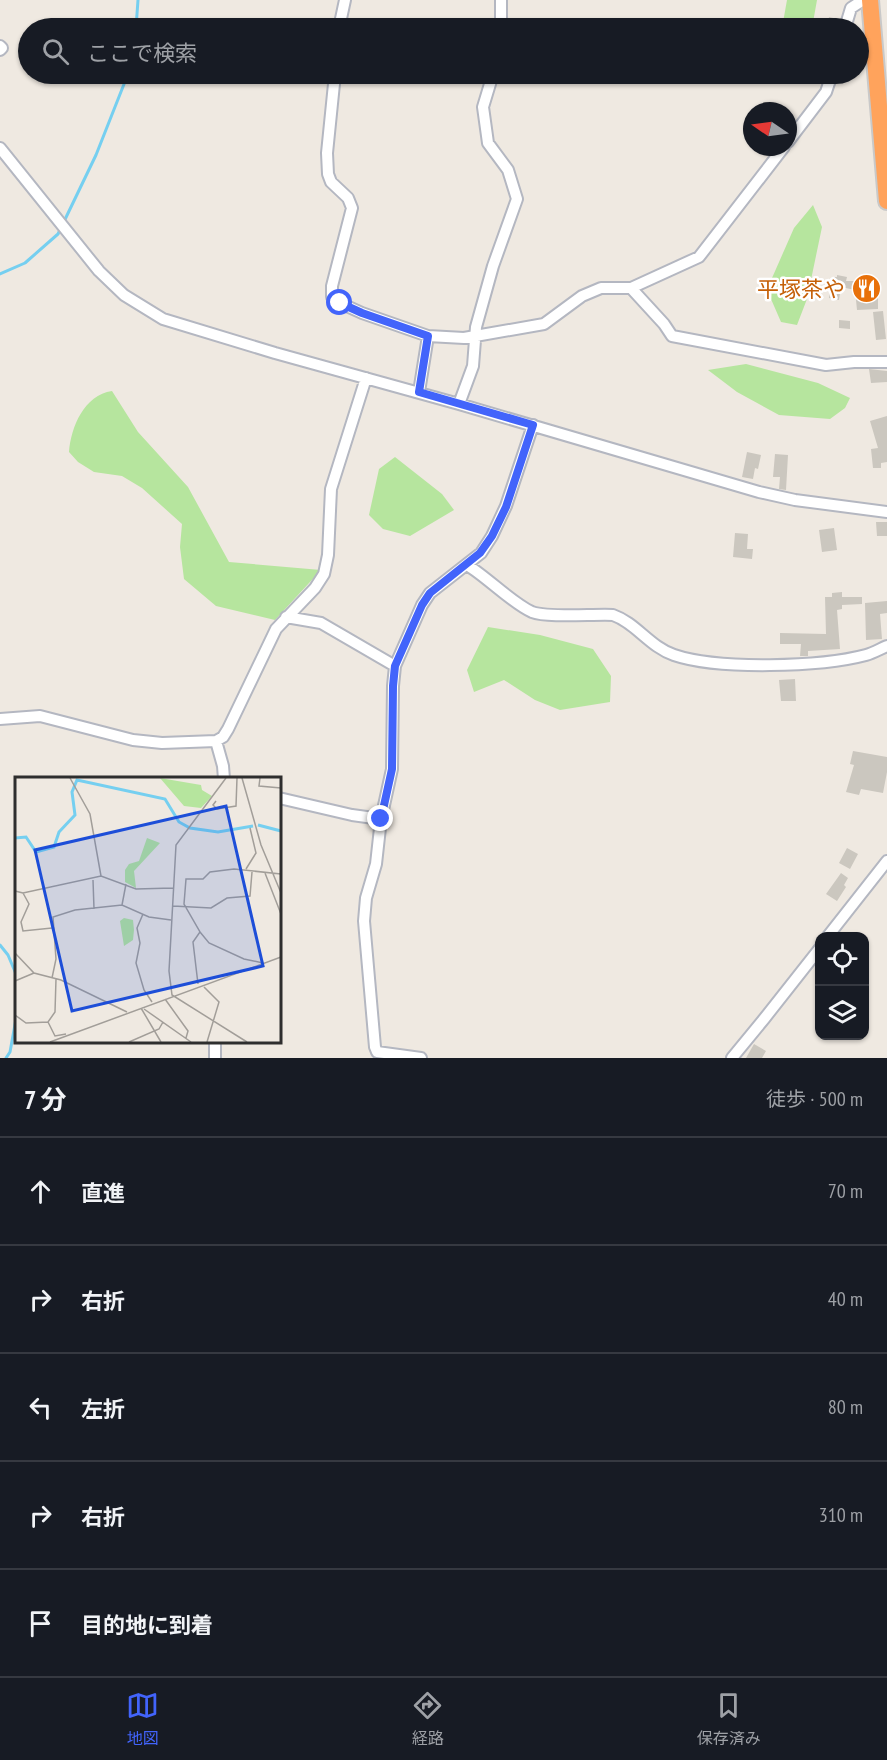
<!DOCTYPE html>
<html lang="ja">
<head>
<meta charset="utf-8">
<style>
  body { margin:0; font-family:"PT Sans Narrow","Noto Sans JP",sans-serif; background:#242831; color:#f1f3f6 }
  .controls { position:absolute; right:18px; bottom:18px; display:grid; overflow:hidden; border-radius:12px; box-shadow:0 2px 4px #0004 }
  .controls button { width:54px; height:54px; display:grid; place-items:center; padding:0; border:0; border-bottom:2px solid #363941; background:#171b24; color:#f1f3f6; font:30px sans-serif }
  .compass { position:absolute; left:743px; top:102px; width:54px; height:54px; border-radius:50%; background:#171b24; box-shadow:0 2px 4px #0004; rotate:283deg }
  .stop { position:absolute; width:18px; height:18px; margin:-14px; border:4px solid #4264fb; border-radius:50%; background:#fff }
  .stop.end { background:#4264fb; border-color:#fff; box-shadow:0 2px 6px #0008 }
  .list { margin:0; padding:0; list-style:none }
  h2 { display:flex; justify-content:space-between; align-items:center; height:78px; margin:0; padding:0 24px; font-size:26px }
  h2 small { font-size:20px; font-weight:400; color:#9ea1a6 }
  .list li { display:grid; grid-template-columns:39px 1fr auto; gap:18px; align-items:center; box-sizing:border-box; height:108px; padding:0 24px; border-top:2px solid #363941 }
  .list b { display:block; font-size:22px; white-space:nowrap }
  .list em { font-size:20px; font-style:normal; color:#9ea1a6 }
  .icon { flex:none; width:33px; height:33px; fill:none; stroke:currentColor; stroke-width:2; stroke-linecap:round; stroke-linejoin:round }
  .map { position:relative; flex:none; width:887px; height:1058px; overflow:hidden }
  .search { position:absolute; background:#171b24; box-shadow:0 2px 4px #0004; left:18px; right:18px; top:18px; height:66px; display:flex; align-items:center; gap:15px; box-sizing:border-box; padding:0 21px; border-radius:33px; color:#9ea1a6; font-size:22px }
  .sheet { height:618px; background:#171b24 }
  nav { display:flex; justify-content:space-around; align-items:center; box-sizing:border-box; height:84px; border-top:2px solid #363941; background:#171b24; font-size:16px; color:#9ea1a6 }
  nav a { display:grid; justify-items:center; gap:3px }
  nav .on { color:#4264fb }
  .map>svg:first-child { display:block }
  .green { fill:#b6e59e }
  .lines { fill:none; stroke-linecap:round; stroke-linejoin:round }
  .stream { stroke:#75cff0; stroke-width:3 }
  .building { fill:#cbc7bf }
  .minor-casing { stroke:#b4b7c1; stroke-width:14 }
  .highway-casing { stroke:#c9c9c9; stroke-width:20 }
  .minor { stroke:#fff; stroke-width:10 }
  .highway { stroke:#ffa35c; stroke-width:16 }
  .route { stroke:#4264fb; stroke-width:8 }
  .labels { text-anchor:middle; stroke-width:5; stroke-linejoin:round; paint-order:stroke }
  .food-label { font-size:22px; fill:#c56008; stroke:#fff; text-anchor:end }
  .inset-river { fill:none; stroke:#75cff0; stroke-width:3 }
  .inset-road { fill:none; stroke:#a29e99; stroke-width:1.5 }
  .view { fill:#1d4ed8; fill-opacity:0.15; stroke:#1d4ed8; stroke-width:3 }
  .inset-edge { fill:none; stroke:#2e2e2e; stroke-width:3 }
</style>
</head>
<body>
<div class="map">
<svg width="887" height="1058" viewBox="0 0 887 1058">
  <rect width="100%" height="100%" fill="#efe9e1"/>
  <path class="green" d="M787 0H817L812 28H782Z
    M775 74H801L797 82H774Z
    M813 205 822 227 807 299 797 325 781 322 771 299 772 278 794 228Z
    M746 364 818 383 850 398 845 408 830 419 779 415 737 392 708 370Z
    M112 391 138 432 188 487 229 562 321 570 275 620 216 606 184 579 180 547 182 524 142 488 122 476 94 472 78 462 69 452C71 427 84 395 112 391Z
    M395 457 442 494 454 510 410 536 383 529 369 515 379 469Z
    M488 627 540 635 593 649 611 676 610 702 560 710 535 700 504 680 474 692 467 670Z"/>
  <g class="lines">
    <path class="stream" d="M136 28 138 0
      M0 274 25 263 58 234 96 155 128 74
      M0 945 8 955 16 974
      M6 1058 10 1052 16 1019"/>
  </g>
  <path class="building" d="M829 17 838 19 835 28H826Z
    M837 275 847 277 846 281H878V309L857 310 855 290 841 287 839 300 829 298 831 285H829V281H832L833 277H837Z
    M883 311 886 339 876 340 873 312Z
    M839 320 850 321V329L839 328Z
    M869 369 887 371V382L871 383Z
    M887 416V462L881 463V468H873L871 449 878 448 870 421Z
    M747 452 761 455 758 469 755 468 753 479 742 477Z
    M775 454 788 455 786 490 779 489 780 477H773Z
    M876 522H887V536H877Z
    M834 528 837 550 822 552 819 530Z
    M735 533 748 534 747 549H753L752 559 733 557Z
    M842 592V597H862V604L842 605V609L837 610 840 649 808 651V656H800L801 644H780V633L826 634 825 597H832V593Z
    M887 601V613L880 614 882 639 866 640 865 603Z
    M795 679 796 701H781L779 680Z
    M853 751 887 757V772L883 793 861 789 859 795 846 792 854 765 850 764Z
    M847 848 858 854 850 869 839 863Z
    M841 873 848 878 844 885 846 887 837 901 826 894Z
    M754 1044 766 1051 762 1058H746Z"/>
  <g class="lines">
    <defs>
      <path id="minor" d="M501 0V28
        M339 28 345 0
        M845 28 851 8 863 0
        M0 46 2 48 0 50
        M335 74 327 153 328 174 331 182 348 198 352 208 332 286V297L340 303 362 313 428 336 464 338 544 324 582 296 601 288H631L664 324 672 336 826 365 854 362H887
        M788 142 826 92 832 74
        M0 148 99 271 124 295 163 319 275 353 459 404 759 492 795 500 887 512
        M631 288 699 257 784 147
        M419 392 428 336
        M459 404 473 366 476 327 493 266 517 199 508 170 488 143 483 107 493 74
        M467 565C487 577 513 604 532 612 548 618 593 614 613 615 636 623 650 647 674 655 718 670 821 667 866 655 873 653 880 649 887 646
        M286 617 321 623 395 666
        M0 719 40 716 133 740 162 743 216 741 223 737 228 729 276 629 315 588 324 574 328 555 331 489 366 378
        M216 741 223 766 224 779
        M279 798 352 815 381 819
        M828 936 887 861
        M215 1058V1042
        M421 1058 377 1052 375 1047 364 921 366 898 376 864 381 819 392 769 393 686 395 666 422 605 430 593 481 553 492 536 506 506 533 425
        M732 1058 764 1019 820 948"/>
      <path id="highway" d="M870 0 887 201"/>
    </defs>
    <use href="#minor" class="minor-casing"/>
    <use href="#highway" class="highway-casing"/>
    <use href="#minor" class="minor"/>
    <use href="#highway" class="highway"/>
  </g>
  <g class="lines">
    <path class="route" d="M340 303 362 313 428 336 419 392 533 425 506 507 492 536 480 553 430 593 422 605 395 666 393 686 392 769 381 819"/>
  </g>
  <defs>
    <symbol id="restaurant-disc" viewBox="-11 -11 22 22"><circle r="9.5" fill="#e8710a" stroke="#fff"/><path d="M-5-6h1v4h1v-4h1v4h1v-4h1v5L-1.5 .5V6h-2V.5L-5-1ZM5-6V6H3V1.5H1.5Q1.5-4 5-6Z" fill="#fff"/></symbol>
  </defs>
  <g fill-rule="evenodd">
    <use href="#restaurant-disc" x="850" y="272" width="33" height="33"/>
  </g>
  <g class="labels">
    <g class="food-label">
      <text x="845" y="297">平塚茶や</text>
    </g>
  </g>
  <g transform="translate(15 777)">
    <rect width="266" height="266" fill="#efe9e1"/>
    <path d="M145 1 186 8 187 13 197 19 186 31 169 29ZM132 61 145 66 119 94 121 111 110 105V93L114 87 124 84ZM109 141 118 143 119 153 118 163 109 169 105 144Z" fill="#b6e59e"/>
    <path class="inset-river" d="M243 48 266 54M0 61 11 60 21 75 39 70 44 55 60 38 57 15 62 3 150 22 164 45 175 51 203 55 238 49"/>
    <path class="inset-road" d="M55 1 75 37 86 99M211 1 161 68 154 194 157 218 232 265M227 1 246 68 266 116M245 1 244 9 266 11M201 24 198 28 202 32 221 29 222 1M231 92 241 76 235 51M250 96 266 137M78 103 79 132M0 114 8 116 86 99 121 112 158 111M8 116 14 127 6 145 8 154 37 151M107 128 111 107M158 129 196 131 212 121 235 119 237 95M128 137 122 151 125 166 121 186 129 213 137 225M185 155 194 166 229 182 248 186M0 176 19 196 46 203 112 235M37 201 41 182 38 140 60 133 107 128 134 140 156 143M0 204 19 196M183 207 178 165 185 155 169 127 171 102H188L195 95 219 92 266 97M189 210 204 225 192 265M150 222 173 254 171 261M126 231 146 265M129 232 176 265M0 238 11 246 33 245 40 235 41 202M33 245 40 259 51 257M35 265 266 180M114 265 144 252 148 245"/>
    <path class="view" d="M211 29 248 189 57 234 20 73Z"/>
    <rect width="266" height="266" class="inset-edge"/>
  </g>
</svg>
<div class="controls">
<button><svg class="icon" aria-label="locate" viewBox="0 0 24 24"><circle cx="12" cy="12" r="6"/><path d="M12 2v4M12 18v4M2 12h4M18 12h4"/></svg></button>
<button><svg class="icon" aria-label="layers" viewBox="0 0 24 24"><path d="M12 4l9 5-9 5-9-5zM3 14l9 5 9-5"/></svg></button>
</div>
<svg class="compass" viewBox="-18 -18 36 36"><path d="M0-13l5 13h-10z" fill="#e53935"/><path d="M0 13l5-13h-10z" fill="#9ea1a6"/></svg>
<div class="stop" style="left:340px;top:303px"></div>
<div class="stop end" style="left:381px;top:819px"></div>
<div class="search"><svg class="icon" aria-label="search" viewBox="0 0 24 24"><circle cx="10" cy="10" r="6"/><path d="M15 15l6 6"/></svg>ここで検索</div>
</div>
<section class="sheet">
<h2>7 分<small>徒歩 · 500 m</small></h2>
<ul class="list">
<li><svg class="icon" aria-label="ahead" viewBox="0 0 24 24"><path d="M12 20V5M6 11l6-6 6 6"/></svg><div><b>直進</b></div><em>70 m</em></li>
<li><svg class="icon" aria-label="right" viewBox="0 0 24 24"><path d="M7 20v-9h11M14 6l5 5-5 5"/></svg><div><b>右折</b></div><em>40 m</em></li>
<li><svg class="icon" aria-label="left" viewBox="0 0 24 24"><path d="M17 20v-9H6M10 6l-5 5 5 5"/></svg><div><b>左折</b></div><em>80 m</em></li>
<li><svg class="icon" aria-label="right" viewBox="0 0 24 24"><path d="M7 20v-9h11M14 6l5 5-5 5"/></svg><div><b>右折</b></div><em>310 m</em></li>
<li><svg class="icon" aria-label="arrive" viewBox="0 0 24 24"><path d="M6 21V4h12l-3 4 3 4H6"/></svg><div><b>目的地に到着</b></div></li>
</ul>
</section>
<nav>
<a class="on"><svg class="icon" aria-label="map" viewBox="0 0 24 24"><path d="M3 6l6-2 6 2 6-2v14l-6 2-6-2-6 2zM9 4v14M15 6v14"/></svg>地図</a>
<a><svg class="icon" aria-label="directions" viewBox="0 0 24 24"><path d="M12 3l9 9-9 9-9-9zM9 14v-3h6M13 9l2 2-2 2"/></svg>経路</a>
<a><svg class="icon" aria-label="saved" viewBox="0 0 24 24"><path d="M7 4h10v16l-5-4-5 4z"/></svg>保存済み</a>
</nav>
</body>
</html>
